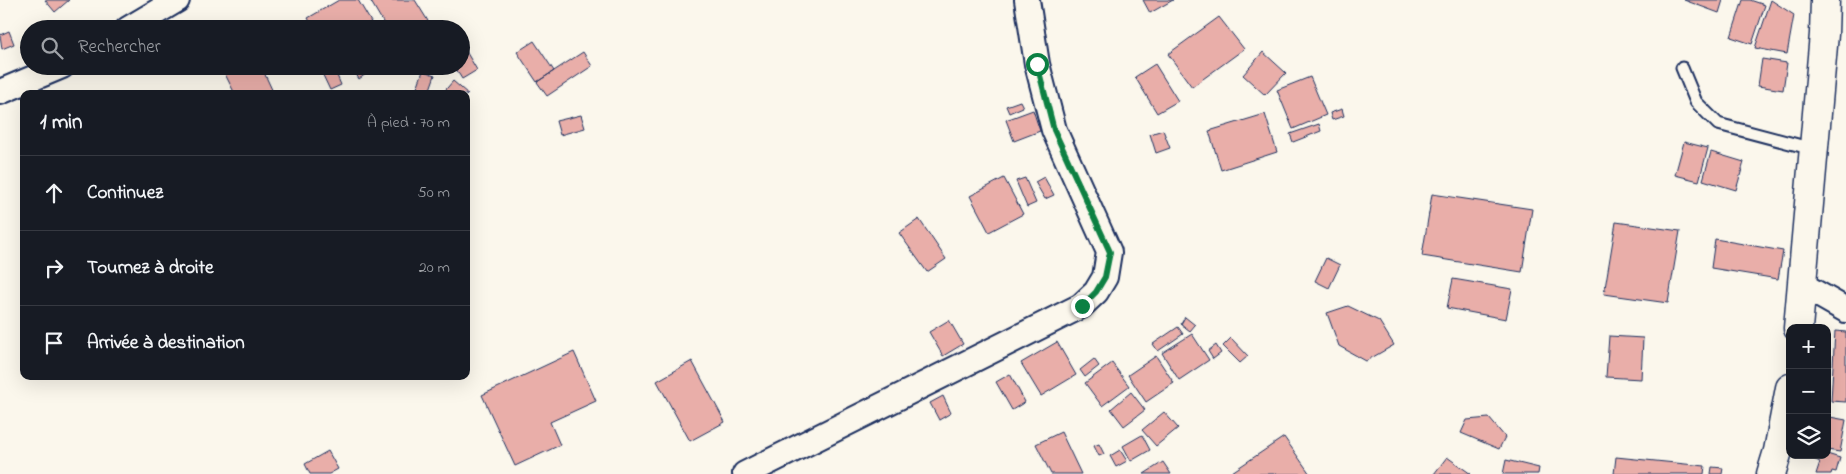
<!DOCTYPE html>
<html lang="fr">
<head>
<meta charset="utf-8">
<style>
  body { margin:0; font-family:"Indie Flower",sans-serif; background:#20242c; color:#f1f3f6 }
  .controls { position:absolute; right:15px; bottom:15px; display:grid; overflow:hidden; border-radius:10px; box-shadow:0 5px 20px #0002 }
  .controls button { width:45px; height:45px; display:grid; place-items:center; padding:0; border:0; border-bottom:1px solid #363941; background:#171b24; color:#f1f3f6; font:25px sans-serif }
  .stop { position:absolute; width:15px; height:15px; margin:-11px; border:4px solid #0b8043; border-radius:50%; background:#fff }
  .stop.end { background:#0b8043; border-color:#fff; box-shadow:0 1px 5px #0008 }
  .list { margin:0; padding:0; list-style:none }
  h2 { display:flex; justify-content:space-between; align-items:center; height:65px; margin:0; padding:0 20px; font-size:21px }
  h2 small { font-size:16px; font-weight:400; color:#9ea1a6 }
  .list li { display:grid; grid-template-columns:32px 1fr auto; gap:15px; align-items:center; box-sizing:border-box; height:75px; padding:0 20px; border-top:1px solid #363941 }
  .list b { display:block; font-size:19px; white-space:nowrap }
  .list em { font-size:16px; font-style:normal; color:#9ea1a6 }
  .icon { flex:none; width:28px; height:28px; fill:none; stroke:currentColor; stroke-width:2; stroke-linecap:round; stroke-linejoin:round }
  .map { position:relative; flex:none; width:1846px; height:474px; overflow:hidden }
  .search { position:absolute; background:#171b24; box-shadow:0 5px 20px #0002; left:20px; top:20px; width:450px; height:55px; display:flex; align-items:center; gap:12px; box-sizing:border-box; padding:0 18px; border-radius:28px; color:#9ea1a6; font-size:19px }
  .panel { position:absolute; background:#171b24; box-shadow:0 5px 20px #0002; left:20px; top:90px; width:450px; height:290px; border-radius:10px }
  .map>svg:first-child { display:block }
  .building { fill:#e9aea9; stroke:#1b2f5e }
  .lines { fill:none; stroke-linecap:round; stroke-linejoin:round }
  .service-casing { stroke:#1b2f5e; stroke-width:15 }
  .minor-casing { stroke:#1b2f5e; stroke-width:28 }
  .tertiary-casing { stroke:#1b2f5e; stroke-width:31 }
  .service { stroke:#fbf7ec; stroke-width:11 }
  .minor { stroke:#fbf7ec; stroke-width:24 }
  .tertiary { stroke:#fbf7ec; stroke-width:28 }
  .route { stroke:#0b8043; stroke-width:6 }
</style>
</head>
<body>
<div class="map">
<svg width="1846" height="474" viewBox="0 0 1846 474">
  <rect width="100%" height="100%" fill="#fbf7ec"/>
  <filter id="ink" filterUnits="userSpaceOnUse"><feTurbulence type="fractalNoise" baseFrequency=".02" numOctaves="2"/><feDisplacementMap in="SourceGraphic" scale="10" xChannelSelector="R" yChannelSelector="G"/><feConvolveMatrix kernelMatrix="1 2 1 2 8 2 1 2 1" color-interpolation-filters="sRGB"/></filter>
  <g filter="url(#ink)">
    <path class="building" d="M45 0H69L55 12Z
      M339 0H358L371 22 358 29H314L308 18Z
      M370 0H415L428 21 415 29H387Z
      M1143 0H1173L1150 13Z
      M1684 0H1723L1719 13Z
      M1743 0H1750L1765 5 1752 44 1731 37Z
      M1771 0 1794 15 1787 54 1755 48Z
      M1219 17 1244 49 1192 87 1168 54Z
      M9 31 14 44 2 49 0 35Z
      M534 41 554 71 537 82 517 52Z
      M464 48 477 70 462 79 454 66H461V50Z
      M583 52 592 66 547 96 537 82Z
      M1263 52 1286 73 1265 95 1243 75Z
      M1762 59 1787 63 1783 90 1758 86Z
      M1155 64 1178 101 1157 113 1135 77Z
      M221 66H261L274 94H235Z
      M331 66H333L341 85 330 90 321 71Z
      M351 66H377L359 79Z
      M423 71 435 75 429 92 417 88Z
      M1310 77 1326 115 1293 129 1277 90Z
      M453 81 468 94 466 96V94H442Z
      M1020 101 1023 107 1009 113 1006 106Z
      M1342 109 1344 116 1332 120 1330 113Z
      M1033 110 1040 131 1014 141 1006 120Z
      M1265 114 1277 152 1221 170 1209 131Z
      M581 115 585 128 560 135 556 121Z
      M1319 124 1321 131 1293 142 1290 134Z
      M1163 130 1170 148 1156 153 1150 134Z
      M1684 142 1708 148 1699 181 1675 175Z
      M1711 152 1744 162 1736 190 1703 180Z
      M1044 177 1054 195 1045 199 1035 182Z
      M1004 178 1023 214 989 232 970 196Z
      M1025 178 1036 203 1027 207 1016 181Z
      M1432 194 1532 209 1522 272 1422 256Z
      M919 219 946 259 927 272 899 233Z
      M1616 222 1680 231 1668 303 1604 294Z
      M1715 239 1783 251 1778 279 1711 268Z
      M1326 258 1340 265 1329 288 1315 281Z
      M1453 279 1512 289 1506 319 1447 308Z
      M1348 306 1379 321 1394 345 1366 361 1339 346 1327 313Z
      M1185 317 1195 325 1190 331 1181 324Z
      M949 320 963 344 943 356 929 332Z
      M1178 327 1183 334 1158 351 1153 344Z
      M1835 331 1846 332V402L1831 401Z
      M1192 334 1209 360 1179 380 1162 353Z
      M1609 336 1643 338 1641 379 1606 377Z
      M1231 338 1248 356 1240 363 1223 346Z
      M1057 342 1076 375 1041 396 1021 363Z
      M1216 345 1221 353 1213 359 1208 351Z
      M574 352 596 401 550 422 560 445 515 466 482 395Z
      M1156 356 1174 383 1146 402 1128 375Z
      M1094 359 1099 366 1085 377 1080 370Z
      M692 361 725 422 690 441 657 381Z
      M1112 363 1129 386 1102 406 1085 383Z
      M1010 374 1025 402 1012 410 996 382Z
      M1131 392 1145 410 1124 426 1111 409Z
      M943 396 951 413 939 420 930 403Z
      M1164 412 1178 428 1156 446 1142 430Z
      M1830 417 1846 420 1840 452 1827 450V430Z
      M1489 418 1505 437 1499 449 1461 433 1467 420Z
      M1061 432 1081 474H1051L1036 444Z
      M1142 435 1150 450 1131 461 1123 446Z
      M1284 437 1310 474H1229Z
      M1099 444 1104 454 1099 456 1094 446Z
      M1120 450 1127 461 1116 467 1110 456Z
      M328 451 338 469 329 474H310L305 464Z
      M1827 454 1840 458 1836 472 1832 471 1831 474H1816L1820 462 1813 459 1815 455H1827Z
      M1447 457 1471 474H1434Z
      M1616 457 1705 466 1704 474H1614Z
      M1506 460 1539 468 1538 474H1503Z
      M1163 462 1171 474H1144Z
      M1712 467 1723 468 1722 474H1711Z"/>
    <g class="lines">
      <defs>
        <path id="service" d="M1682 68 1696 102 1718 124 1813 149"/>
        <path id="minor" d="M128 29 177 0
          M0 92 62 66
          M1802 285 1846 310
          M745 474 1081 306 1096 292 1105 277 1109 252 1054 130 1037 64 1027 0"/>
        <path id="tertiary" d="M1798 328 1824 34 1825 0
          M1771 474 1778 451 1790 388"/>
      </defs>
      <use href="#service" class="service-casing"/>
      <use href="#minor" class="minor-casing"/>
      <use href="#tertiary" class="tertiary-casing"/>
      <use href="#service" class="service"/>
      <use href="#minor" class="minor"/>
      <use href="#tertiary" class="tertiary"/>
    </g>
  </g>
  <g class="lines" filter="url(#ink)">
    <path class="route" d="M1037 64 1054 130 1110 252 1105 277 1096 292 1082 306"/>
  </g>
</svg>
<div class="controls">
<button>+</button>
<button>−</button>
<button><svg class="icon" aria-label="layers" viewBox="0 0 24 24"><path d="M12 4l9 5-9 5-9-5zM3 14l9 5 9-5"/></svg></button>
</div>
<div class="stop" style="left:1037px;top:64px"></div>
<div class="stop end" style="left:1082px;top:306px"></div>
<div class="search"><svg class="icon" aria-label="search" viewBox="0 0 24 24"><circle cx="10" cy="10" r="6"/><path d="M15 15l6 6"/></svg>Rechercher</div>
<section class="panel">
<h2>1 min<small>À pied · 70 m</small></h2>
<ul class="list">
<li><svg class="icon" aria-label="ahead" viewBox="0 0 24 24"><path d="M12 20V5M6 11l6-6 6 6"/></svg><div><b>Continuez</b></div><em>50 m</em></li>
<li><svg class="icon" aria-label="right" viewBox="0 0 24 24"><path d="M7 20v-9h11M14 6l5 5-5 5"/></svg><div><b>Tournez à droite</b></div><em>20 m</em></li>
<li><svg class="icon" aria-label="arrive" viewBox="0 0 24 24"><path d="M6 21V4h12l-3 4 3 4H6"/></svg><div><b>Arrivée à destination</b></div></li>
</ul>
</section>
</div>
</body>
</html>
